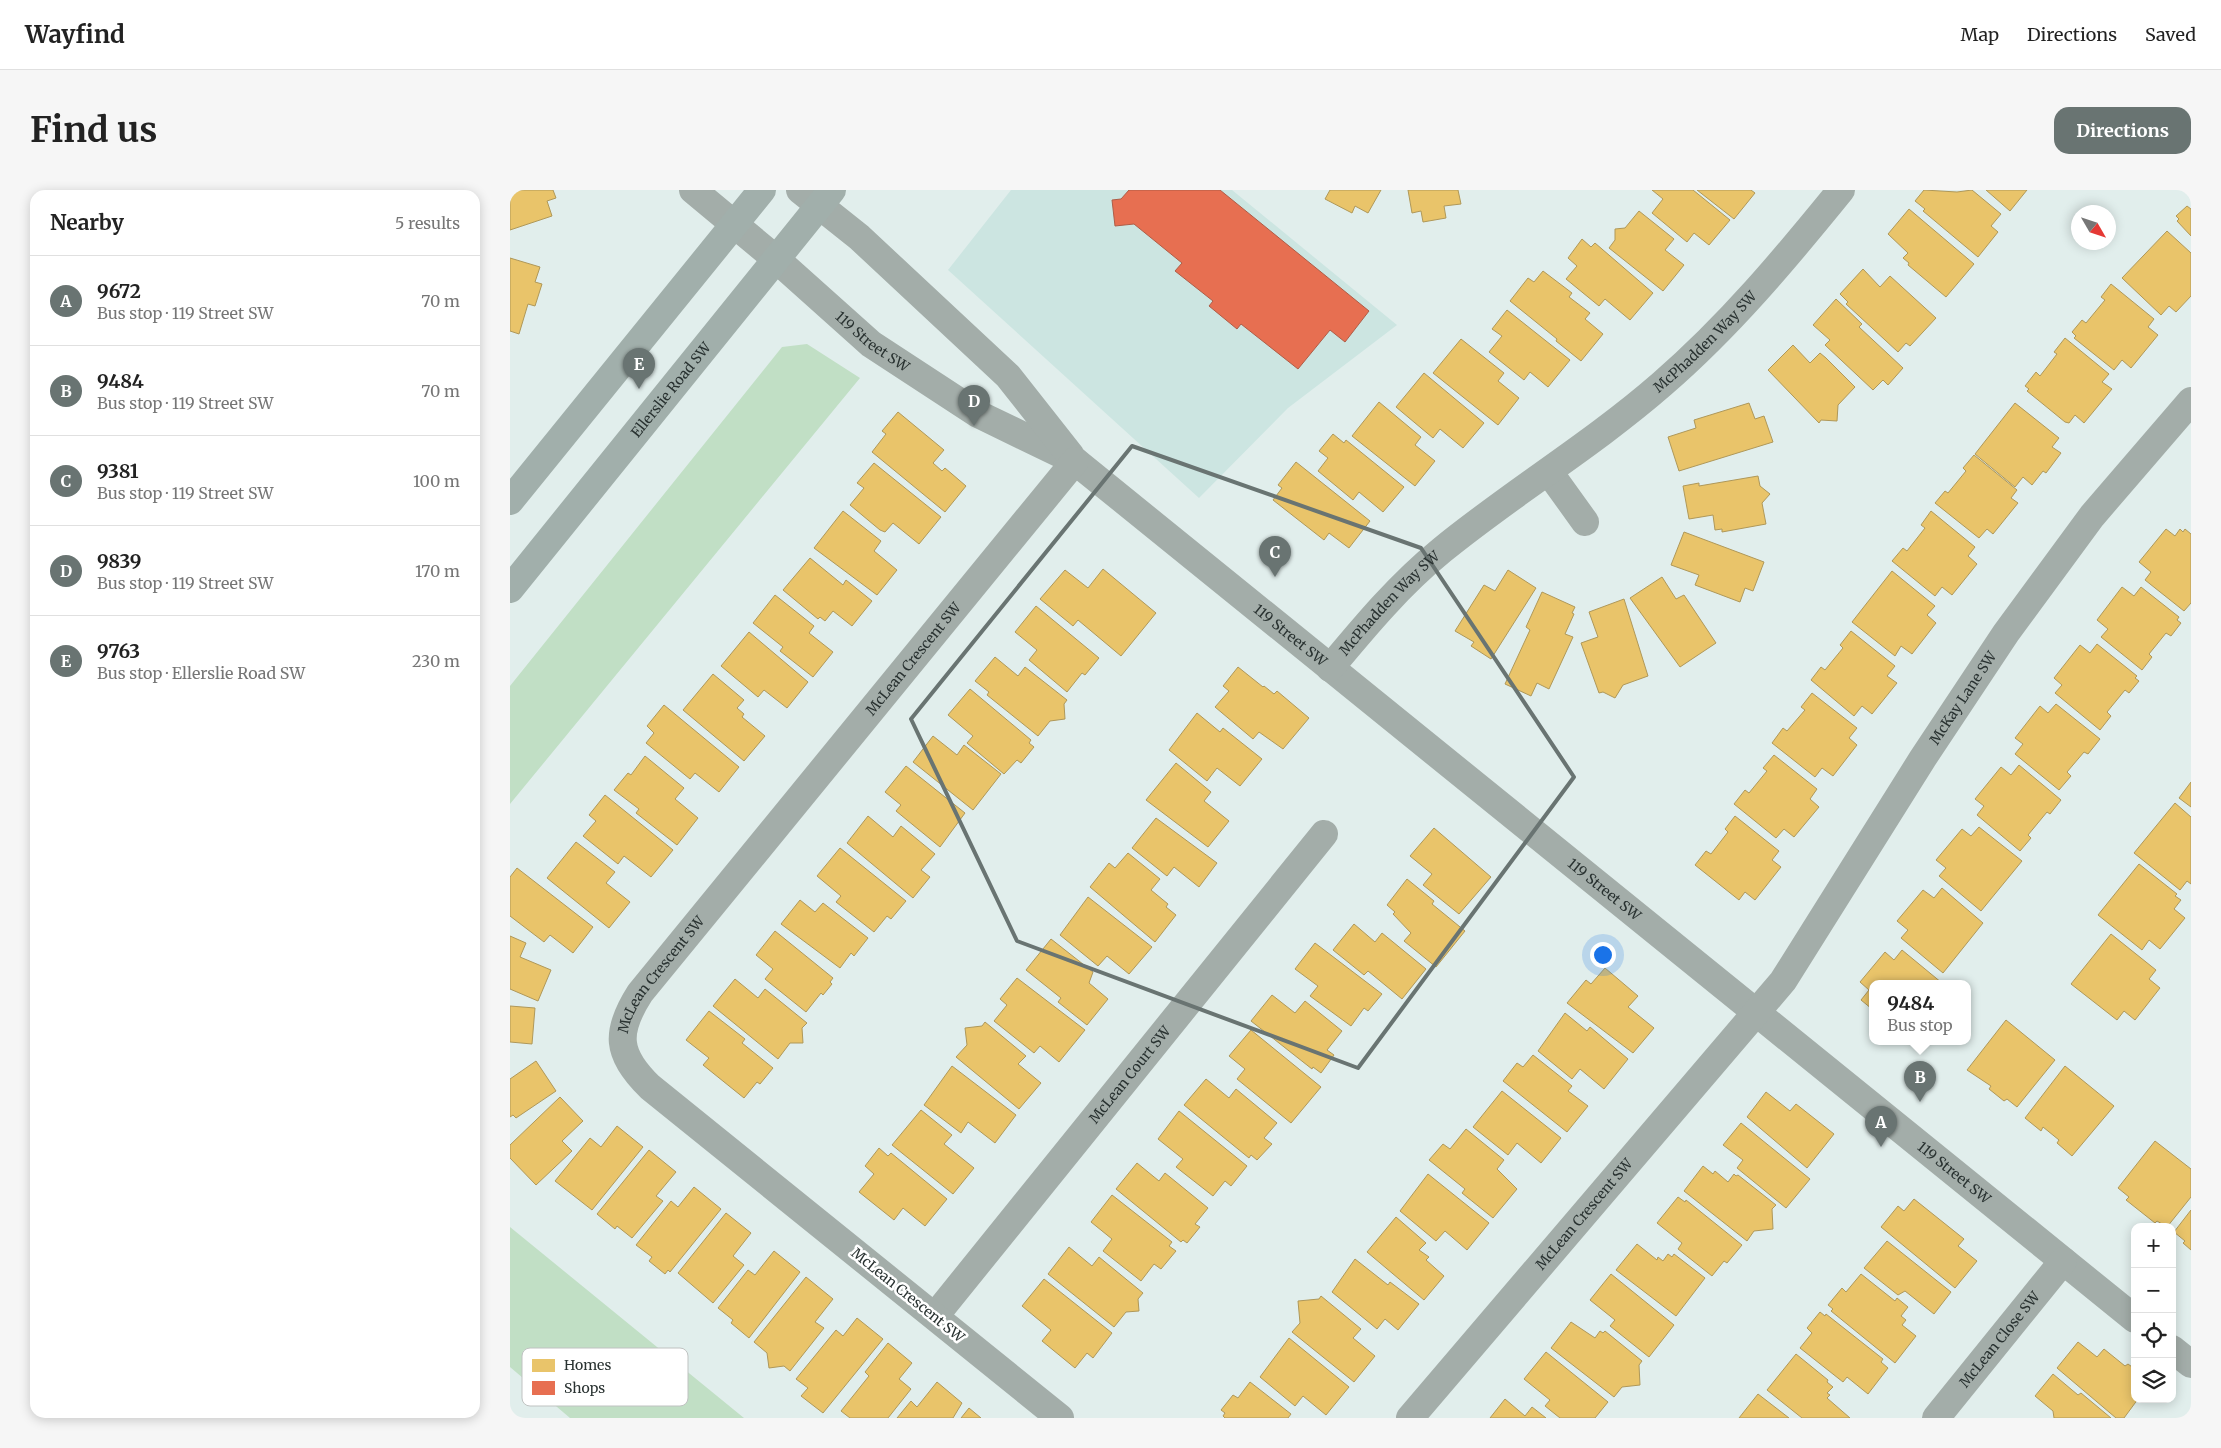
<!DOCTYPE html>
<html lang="en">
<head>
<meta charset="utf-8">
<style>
  body { margin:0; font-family:Merriweather,serif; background:#f6f6f6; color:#222 }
  .controls { position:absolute; right:15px; bottom:15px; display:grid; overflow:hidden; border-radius:10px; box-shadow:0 2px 12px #0003 }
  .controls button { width:45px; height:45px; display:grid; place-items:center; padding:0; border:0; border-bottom:1px solid #e0e0e0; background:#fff; color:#222; font:25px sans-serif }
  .compass { position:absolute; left:1561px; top:15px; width:45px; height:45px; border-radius:50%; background:#fff; box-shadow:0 2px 12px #0003; rotate:129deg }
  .you { position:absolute; left:1092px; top:764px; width:18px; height:18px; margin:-12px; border:4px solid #fff; border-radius:50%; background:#1a73e8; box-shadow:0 0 0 8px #1a73e833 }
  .badge { display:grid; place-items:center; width:32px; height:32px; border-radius:50%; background:#697472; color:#fff; font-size:16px; font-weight:700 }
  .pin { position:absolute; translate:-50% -41px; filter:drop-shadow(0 1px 2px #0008) }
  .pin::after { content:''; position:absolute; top:26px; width:18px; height:15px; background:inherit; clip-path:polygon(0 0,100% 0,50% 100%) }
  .popup { position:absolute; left:1359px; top:790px; width:102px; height:65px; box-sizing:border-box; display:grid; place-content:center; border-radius:10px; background:#fff; filter:drop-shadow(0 1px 4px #0005); font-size:16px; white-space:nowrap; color:#767676 }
  .popup b { font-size:19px; color:#222 }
  .popup::after { content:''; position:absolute; left:50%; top:100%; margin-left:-10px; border:10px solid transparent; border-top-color:#fff }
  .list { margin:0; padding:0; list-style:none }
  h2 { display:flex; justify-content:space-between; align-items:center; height:65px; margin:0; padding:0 20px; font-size:21px }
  h2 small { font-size:16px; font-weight:400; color:#767676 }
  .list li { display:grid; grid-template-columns:32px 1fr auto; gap:15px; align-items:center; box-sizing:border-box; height:90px; padding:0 20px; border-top:1px solid #e0e0e0 }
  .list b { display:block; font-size:19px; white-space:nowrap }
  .list p { margin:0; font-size:16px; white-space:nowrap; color:#767676 }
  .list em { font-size:16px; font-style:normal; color:#767676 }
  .icon { flex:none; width:28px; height:28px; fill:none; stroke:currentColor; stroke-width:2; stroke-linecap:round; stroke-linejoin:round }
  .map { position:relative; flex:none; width:1681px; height:1228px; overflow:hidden; border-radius:15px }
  header { display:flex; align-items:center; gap:30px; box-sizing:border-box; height:70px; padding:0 25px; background:#fff; border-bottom:1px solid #e0e0e0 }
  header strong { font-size:24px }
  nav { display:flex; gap:28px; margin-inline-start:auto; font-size:18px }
  .intro { display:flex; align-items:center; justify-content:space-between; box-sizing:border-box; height:120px; padding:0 30px }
  h1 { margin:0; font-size:35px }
  .button { padding:12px 22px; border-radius:15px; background:#697472; color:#fff; font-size:18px; font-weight:700 }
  main { display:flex; gap:30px; padding:0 30px }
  aside { flex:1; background:#fff; border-radius:15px; box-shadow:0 2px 12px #0003 }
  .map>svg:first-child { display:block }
  .built { fill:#cce5e1 }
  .green { fill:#c1dfc5 }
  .homes { fill:#e9c46a; stroke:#af9859 }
  .shops { fill:#e76f51; stroke:#ae5d47 }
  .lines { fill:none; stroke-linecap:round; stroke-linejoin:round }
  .minor { stroke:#a3ada9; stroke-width:28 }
  .major { stroke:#a1afab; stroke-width:28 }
  .marked { fill:none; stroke:#697472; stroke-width:4; stroke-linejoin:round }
  .labels { text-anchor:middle; stroke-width:5; stroke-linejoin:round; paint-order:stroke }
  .street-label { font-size:14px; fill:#293231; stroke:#fff }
  .key { fill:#fff; stroke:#bfc2c1; stroke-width:1 }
  .key-label { font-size:14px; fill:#293231 }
</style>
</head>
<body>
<header>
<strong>Wayfind</strong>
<nav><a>Map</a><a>Directions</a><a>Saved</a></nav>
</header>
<div class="intro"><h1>Find us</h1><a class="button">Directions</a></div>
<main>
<aside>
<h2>Nearby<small>5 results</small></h2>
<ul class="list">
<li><span class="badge">A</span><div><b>9672</b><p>Bus stop · 119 Street SW</p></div><em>70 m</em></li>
<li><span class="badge">B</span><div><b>9484</b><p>Bus stop · 119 Street SW</p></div><em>70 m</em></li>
<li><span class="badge">C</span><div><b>9381</b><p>Bus stop · 119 Street SW</p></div><em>100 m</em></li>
<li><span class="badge">D</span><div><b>9839</b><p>Bus stop · 119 Street SW</p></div><em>170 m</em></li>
<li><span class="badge">E</span><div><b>9763</b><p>Bus stop · Ellerslie Road SW</p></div><em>230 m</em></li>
</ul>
</aside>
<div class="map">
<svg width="1681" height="1228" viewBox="0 0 1681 1228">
  <rect width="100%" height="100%" fill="#e1eeec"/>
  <path class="built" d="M501 0H722L887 135 778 218 689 308 438 80Z"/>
  <path class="green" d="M297 154 350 188 0 614V496L272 157Z
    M0 1037 234 1228H60L0 1177Z"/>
  <path class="homes" d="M0 0H43L46 8 37 11 42 26 0 40Z
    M820 0H871L858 23 845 16 842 23 815 9Z
    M898 0H948L951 14 934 16 936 28 913 32 911 21 902 23Z
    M1142 0H1183L1220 30 1199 55 1184 43 1177 52 1142 23 1153 9Z
    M1187 0H1241L1245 3 1224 29Z
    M1414 0 1447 2 1462 0 1491 24 1481 36 1488 42 1468 67 1413 21 1415 19 1405 11Z
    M1476 0H1517L1500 21Z
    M1677 16 1681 19V46L1667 31 1669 29 1666 26Z
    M1399 19 1464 74 1436 107 1398 75 1399 73 1393 68 1398 63 1378 44Z
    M1129 21 1164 49 1155 60 1174 75 1153 101 1099 58 1105 50V39L1115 38Z
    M1657 41 1681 63V106L1666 122 1659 116 1651 125 1612 88Z
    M1072 49 1081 57 1085 53 1143 103 1120 130 1095 109 1089 116 1056 89 1067 76 1058 68Z
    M0 68 30 77 25 92 32 94 25 116 18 114 9 144 0 141Z
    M1353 79 1370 97 1380 86 1426 128 1400 156 1396 153 1388 162 1336 114 1338 112 1330 104Z
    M1033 81 1062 103 1059 107 1080 123 1075 129 1093 144 1071 171 1046 151 1047 149 1000 111 1018 88 1024 92Z
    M1601 94 1644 129 1638 137 1648 145 1621 178 1612 170 1604 180 1564 148 1566 146 1562 142 1572 130 1576 133 1595 110 1591 107Z
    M1326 109 1352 134 1349 137 1393 178 1378 195 1373 190 1363 200 1315 155 1320 150 1303 135Z
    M997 120 1060 170 1038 197 1020 182 1014 190 979 162 992 146 982 139Z
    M1555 148 1599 184 1592 192 1602 199 1574 233 1565 225 1559 233 1555 232 1517 201 1519 199 1515 196 1526 182 1530 186 1547 164 1544 162Z
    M951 149 994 183 988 191 1009 208 988 235 923 183Z
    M1283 155 1300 173 1310 163 1316 168 1345 197 1328 215 1327 231 1311 230 1309 233 1258 180Z
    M914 183 974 233 953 258 930 239 923 248 886 217Z
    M869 212 911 247 905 255 925 271 905 296 842 246Z
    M1239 213 1245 229 1254 226 1263 252 1169 281 1158 247 1186 238 1184 230Z
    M1505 213 1549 248 1542 257 1551 263 1536 283 1533 281 1522 295 1513 287 1505 297 1465 264Z
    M388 222 434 260 423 273 432 281 435 278 456 296 435 322 362 262 376 244 372 241Z
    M823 244 834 253 836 250 894 297 873 322 849 302 843 310 808 281 818 268 809 261Z
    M1464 265 1507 300 1501 308 1508 313 1483 344 1477 339 1469 348 1425 313 1435 301 1438 303 1456 281 1453 278Z
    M786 272 860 331 839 358 819 343 814 350 763 310 772 298 768 295Z
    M364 273 431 327 409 354 383 333 375 342 370 340 340 315 354 298 347 293Z
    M1248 286 1250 296 1260 304 1252 313 1256 334 1212 342V339L1205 340 1203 325 1179 329 1173 296 1189 293V296Z
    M333 321 371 351 364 361 387 380 367 405 304 358Z
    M1421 321 1465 357 1458 366 1467 374 1442 405 1432 397 1425 406 1382 371 1393 358 1397 361 1415 338 1411 335Z
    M1656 339 1665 346 1670 339 1673 342 1675 339 1681 344V413L1674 421 1635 390 1641 382 1629 372Z
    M1174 342 1254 372 1243 401 1235 398 1230 412 1185 395 1189 385 1161 375Z
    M300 368 333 395 336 390 362 411 342 436 323 421 315 431 310 427 308 429 273 400Z
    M593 379 646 423 611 466 568 430 563 436 530 409 555 380 578 398Z
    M998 380 1026 398 981 469 961 456 964 452 945 441 974 395 985 401Z
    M1382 381 1425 416 1417 425 1426 433 1402 464 1391 456 1385 466 1342 432Z
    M1152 387 1166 409 1174 405 1206 453 1170 477 1120 408Z
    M1612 397 1624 406 1631 397 1669 427 1667 430 1671 433 1661 446 1656 443 1639 464 1642 467 1632 480 1591 447 1598 439 1587 430Z
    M1032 402 1065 417 1062 423 1064 424 1055 444 1063 447 1039 499 1027 493 1021 506 995 494 1020 440 1016 437Z
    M265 405 304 436 299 443 323 462 303 487 270 461 273 457 243 433Z
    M1114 409 1138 486 1113 495 1105 508 1093 502 1089 503 1071 453 1088 447 1079 422Z
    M526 416 589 468 575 485 572 483 557 502 519 470 527 460 505 442Z
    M1341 441 1385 476 1377 486 1387 493 1362 524 1352 516 1344 526 1301 490 1311 477 1315 480 1333 458 1330 455Z
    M239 442 298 492 277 518 254 500 248 507 211 476Z
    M1587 454 1627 486 1625 488 1629 491 1619 503 1615 500 1597 522 1601 526 1590 540 1545 503 1552 495 1544 488 1570 455 1580 463Z
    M485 467 508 486 515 477 557 510 554 514 555 529 540 531 528 546 477 505 479 502 465 491Z
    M728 477 753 497 754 496 764 504 767 501 799 528 773 559 749 542 743 549 705 517 719 501 713 496Z
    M203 484 234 510 227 518 234 524 232 527 255 546 234 571 173 520Z
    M460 499 521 550 519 553 524 557 511 573 507 570 494 584 457 553 463 546 438 525Z
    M1302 503 1347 538 1339 548 1347 555 1323 586 1312 578 1305 587 1262 553 1273 538 1277 541 1295 520 1291 517Z
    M1546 514 1590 549 1578 564 1574 562 1557 582 1561 586 1549 600 1505 564 1513 554 1505 548 1530 516 1538 523Z
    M154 515 229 577 209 602 185 583 180 589 136 553 144 543 137 536Z
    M687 523 710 542 713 538 752 569 730 596 707 578 697 591 659 560Z
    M423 546 447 565 454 555 491 584 463 620 403 572Z
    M1264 565 1307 599 1300 609 1309 617 1284 647 1274 639 1266 648 1224 614 1235 600 1239 603 1257 581 1253 578Z
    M135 566 174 598 165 609 188 628 167 655 126 623 129 619 104 600 118 583 121 585Z
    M666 573 701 602 694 611 719 631 698 657 636 610Z
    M1509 575 1551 610 1540 624 1537 622 1518 645 1521 648 1510 661 1467 625 1474 616 1465 609 1491 577 1501 585Z
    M396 576 455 623 430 657 386 621 391 615 375 602Z
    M1681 592V617L1669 608Z
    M95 605 163 660 141 687 114 666 108 674 73 646 86 631 79 625Z
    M1665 613 1681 627V694L1677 691 1670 700 1624 663Z
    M358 626 383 647 391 636 425 664 411 680 420 687 403 708 337 653Z
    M1225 626 1269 661 1262 670 1271 677 1245 710 1235 702 1229 710 1185 675 1196 661 1201 664 1218 642 1215 639Z
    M646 628 707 673 689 697 664 677 657 686 622 658Z
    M1469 637 1512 671 1471 721 1429 686 1436 678 1426 670 1452 639 1461 646Z
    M924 638 981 687 949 724 913 695 922 684 900 666Z
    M66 652 105 682 96 693 120 712 99 738 37 688Z
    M330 658 396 711 381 729 377 726 364 742 326 712 331 706 307 686Z
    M618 663 650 689 641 700 658 714 656 717 666 725 645 752 580 697 599 673 605 678Z
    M1629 674 1667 704 1665 706 1671 710 1664 719 1675 728 1650 759 1639 750 1632 760 1588 725Z
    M7 678 83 737 63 763 40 745 34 752 0 726V687Z
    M897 689 924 711 922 714 955 741 926 777 894 751 901 743 883 724 885 722 877 715Z
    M1432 698 1473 733 1433 783 1391 748 1398 740 1387 731 1413 700 1424 708Z
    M578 707 642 757 619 784 597 766 588 776 550 745Z
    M290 710 305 722 313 713 358 748 344 766 341 763 330 778 271 734Z
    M844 734 865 752 872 743 916 779 892 809 858 781 854 785 823 760Z
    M265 741 323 788 320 792 322 794 313 805 311 803 296 822 255 789 263 779 246 765Z
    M1601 744 1646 780 1639 789 1650 798 1625 830 1614 821 1607 830 1561 794Z
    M0 746 16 753 10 767 41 780 28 811 0 799Z
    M541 749 583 782 579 793 598 809 577 835 548 812 551 808 516 780Z
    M805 753 872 804 858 821 854 818 841 836 800 806 808 796 785 779Z
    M1392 760 1432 793H1362V819L1351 810 1359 800 1350 792 1375 762 1384 770Z
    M1095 778 1128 806 1118 817 1144 838 1123 863 1057 813 1076 790 1081 794Z
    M507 788 575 840 549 872 530 856 524 863 484 831 497 815 490 809Z
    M225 789 248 808 255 799 297 833 292 838 293 853H280L268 869 203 816Z
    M762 805 785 823 795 811 832 841 817 860 824 865 811 883 803 877 802 879 741 831Z
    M0 816 25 818 22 854 0 852Z
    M199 821 235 849 232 853 263 878 250 894 247 892 234 908 193 875 199 868 176 850Z
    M1055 823 1077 841 1080 837 1118 869 1094 899 1070 879 1062 889 1028 861Z
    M1496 830 1545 870 1507 917 1497 909 1494 911 1479 899 1481 896 1457 880Z
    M475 832 516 866 508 874 531 893 509 919 446 867 457 855 455 838 472 836Z
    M741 840 811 897 781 933 727 889 735 879 719 866Z
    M1023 865 1062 896 1058 901 1078 916 1057 942 993 891 1007 873 1013 877Z
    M26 871 46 901 6 928 3 925 0 927V889Z
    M442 876 506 925 485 953 458 932 451 943 414 915Z
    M1555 876 1604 916 1562 966 1547 953 1549 950 1533 937 1531 941 1515 928Z
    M696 889 719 908 726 899 767 933 754 948 762 954 747 970 741 965 739 968 674 915Z
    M992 901 1051 948 1031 973 1007 953 998 965 963 937Z
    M1256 902 1280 921 1286 914 1324 944 1297 978 1237 927Z
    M50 907 73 931 52 951 62 961 26 995 0 968V955Z
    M411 920 442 945 434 954 464 978 443 1004 382 955Z
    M669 921 737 976 721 996 715 991 703 1006 666 977 673 969 648 949Z
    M1231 933 1300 989 1276 1018 1227 978 1233 970 1213 955Z
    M107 936 133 957 82 1020 45 991 80 948 91 957Z
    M956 939 994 970 987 979 1007 999 983 1028 952 1003 955 999 919 970 933 954 940 959Z
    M1645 951 1681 979V1007L1657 1037 1647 1031 1645 1033 1616 1010 1619 1007 1608 998Z
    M369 958 378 966 381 963 437 1009 415 1036 393 1018 384 1030 349 1002 364 984 355 976Z
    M139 960 166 982 146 1006 153 1011 122 1048 107 1036 105 1039 87 1024Z
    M627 973 649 991 655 983 698 1018 685 1034 690 1037 677 1053 673 1050 671 1052 606 999Z
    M1193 976 1203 984 1205 981 1218 992 1224 984 1226 986 1228 985 1266 1015 1262 1019 1263 1039 1244 1041 1237 1051 1174 1001Z
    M918 984 979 1033 957 1060 935 1041 926 1051 890 1021Z
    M184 997 211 1019 160 1082 158 1080 155 1084 139 1071 142 1067 126 1055 161 1011 168 1017Z
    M602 1005 662 1052 659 1056 666 1061 651 1079 644 1074 631 1091 593 1061 602 1049 581 1032Z
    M1168 1007 1175 1012 1176 1010 1232 1055 1217 1073 1214 1071 1202 1086 1168 1059 1172 1053 1147 1033Z
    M1404 1009 1454 1049 1448 1056 1467 1071 1445 1098 1371 1037 1388 1016 1394 1021Z
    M1681 1020V1060L1673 1053 1675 1051 1664 1042Z
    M216 1023 241 1043 223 1066 234 1075 203 1113 168 1083Z
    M886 1027 916 1053 909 1060 919 1067 916 1070 934 1086 914 1110 857 1062Z
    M1377 1051 1441 1102 1424 1124 1395 1101 1388 1105 1354 1078Z
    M1127 1054 1147 1070 1148 1067 1153 1071 1158 1064 1162 1067 1164 1064 1195 1088 1166 1126 1106 1080Z
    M559 1057 582 1076 589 1067 633 1103 628 1109 629 1121 616 1122 604 1137 538 1084Z
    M264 1061 290 1082 239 1148 221 1133 223 1130 208 1118 238 1080 245 1085Z
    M845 1069 878 1095 880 1092 909 1114 888 1140 875 1129 867 1139 822 1102Z
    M1101 1084 1164 1135 1139 1167 1100 1136 1105 1130 1080 1110Z
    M1351 1084 1385 1111 1387 1108 1398 1117 1391 1126 1396 1130 1392 1135 1406 1146 1385 1173 1321 1121 1323 1119 1318 1115 1332 1098 1336 1102Z
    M296 1087 323 1109 305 1132 314 1138 280 1181 274 1176 259 1178 257 1163 244 1152Z
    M534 1089 602 1143 583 1168 577 1163 565 1178 532 1151 541 1140 512 1116Z
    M811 1106 851 1139 843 1148 865 1166 844 1192 782 1142 790 1133 788 1111 809 1109Z
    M1310 1122 1315 1126 1316 1124 1373 1169 1371 1172 1378 1178 1358 1204 1337 1187 1333 1192 1290 1158 1302 1143 1297 1138Z
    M347 1128 373 1149 313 1223 291 1206 298 1198 286 1189 326 1140 333 1146Z
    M1061 1132 1085 1148 1090 1141 1093 1143 1095 1141 1132 1171 1129 1175 1130 1195 1112 1197 1104 1207 1041 1158Z
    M779 1148 839 1197 816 1225 793 1206 785 1216 750 1187Z
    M1568 1152 1587 1167 1594 1159 1615 1176 1618 1174 1625 1179V1209H1628L1614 1228H1606L1547 1178Z
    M378 1153 402 1173 389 1189 401 1199 378 1228H340L331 1221 359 1186 355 1182Z
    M1036 1162 1098 1212 1085 1228H1050L1035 1216 1040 1210 1014 1189Z
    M1286 1164 1318 1190 1317 1192 1323 1197 1317 1203 1320 1205 1317 1208 1340 1228H1292L1257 1200Z
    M1543 1184 1568 1205 1571 1203 1601 1228H1544L1543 1221 1525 1206Z
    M427 1192 452 1213 443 1228H387L401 1211 407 1217Z
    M740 1192 781 1224 778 1228H715L713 1226 715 1223 711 1220 723 1205 728 1208Z
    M1248 1204 1279 1228H1229Z
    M995 1209 1015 1226 1022 1217 1036 1228H980Z
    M459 1218 471 1228H451Z"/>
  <path class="shops" d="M619 0H710L859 121 835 152 820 140 788 179 731 134 727 139 699 116 703 111 665 81 672 73 624 34 605 36 602 10 611 9Z"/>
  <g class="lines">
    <g class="minor">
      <path id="s1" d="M183 0 266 69 361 154 468 224 565 271 1625 1129"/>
      <path d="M290 0 349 47 498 186 561 266"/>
      <path d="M1039 282 1075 332"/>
      <path id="s2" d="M820 478C855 436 889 395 932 360 1003 302 1082 255 1152 194 1219 136 1275 69 1331 0"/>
      <path id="s3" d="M425 1126 814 644"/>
      <path d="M1662 1159 1681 1174"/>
      <path id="s4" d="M550 1228 140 897C106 864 105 842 130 803L565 271"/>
      <path id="s5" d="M900 1228 1273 791 1413 568 1496 443 1582 326 1681 211"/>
      <path id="s6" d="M1426 1228 1553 1071"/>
    </g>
    <g class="major">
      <path d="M0 311 252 0"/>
      <path id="s7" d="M0 399 322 0"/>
    </g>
  </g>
  <path class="marked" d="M622 256 911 358 1064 587 848 878 507 751 401 529Z"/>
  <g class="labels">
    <g class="street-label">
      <text dy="5" stroke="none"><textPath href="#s1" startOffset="235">119 Street SW</textPath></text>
      <text dy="5" stroke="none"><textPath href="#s2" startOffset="499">McPhadden Way SW</textPath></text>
      <text dy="5" stroke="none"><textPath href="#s7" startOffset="256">Ellerslie Road SW</textPath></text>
      <text dy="5" stroke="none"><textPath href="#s2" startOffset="88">McPhadden Way SW</textPath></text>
      <text dy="5" stroke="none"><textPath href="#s1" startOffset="748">119 Street SW</textPath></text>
      <text dy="5" stroke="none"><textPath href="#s4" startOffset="1065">McLean Crescent SW</textPath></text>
      <text dy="5" stroke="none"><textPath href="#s5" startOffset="910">McKay Lane SW</textPath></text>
      <text dy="5" stroke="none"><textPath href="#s1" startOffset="1152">119 Street SW</textPath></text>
      <text dy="5" stroke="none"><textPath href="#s4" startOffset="660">McLean Crescent SW</textPath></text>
      <text dy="5" stroke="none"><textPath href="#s3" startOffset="310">McLean Court SW</textPath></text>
      <text dy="5" stroke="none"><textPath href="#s1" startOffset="1602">119 Street SW</textPath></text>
      <text dy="5" stroke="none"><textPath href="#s5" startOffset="268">McLean Crescent SW</textPath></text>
      <text transform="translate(398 1105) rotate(39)" y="5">McLean Crescent SW</text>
      <text dy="5" stroke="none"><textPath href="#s6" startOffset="101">McLean Close SW</textPath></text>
    </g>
  </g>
  <rect x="12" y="1158" width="166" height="58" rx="8" class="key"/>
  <rect x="22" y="1169" width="23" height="13" fill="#e9c46a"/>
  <rect x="22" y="1191" width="23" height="14" fill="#e76f51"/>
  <g class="key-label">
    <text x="54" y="1180">Homes</text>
    <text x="54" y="1203">Shops</text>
  </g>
</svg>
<div class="controls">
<button>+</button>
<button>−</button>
<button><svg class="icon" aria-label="locate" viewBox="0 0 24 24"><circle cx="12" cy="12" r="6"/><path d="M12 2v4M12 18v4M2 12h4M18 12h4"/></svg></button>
<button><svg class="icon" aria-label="layers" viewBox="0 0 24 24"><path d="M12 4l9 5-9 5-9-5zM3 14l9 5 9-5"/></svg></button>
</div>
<svg class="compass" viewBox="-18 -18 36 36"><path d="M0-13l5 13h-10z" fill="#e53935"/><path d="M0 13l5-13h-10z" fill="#767676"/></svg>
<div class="you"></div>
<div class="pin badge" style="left:1371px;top:957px">A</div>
<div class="pin badge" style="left:1410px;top:912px">B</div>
<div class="popup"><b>9484</b>Bus stop</div>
<div class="pin badge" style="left:765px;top:387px">C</div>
<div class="pin badge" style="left:464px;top:236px">D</div>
<div class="pin badge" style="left:129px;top:199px">E</div>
</div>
</main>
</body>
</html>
